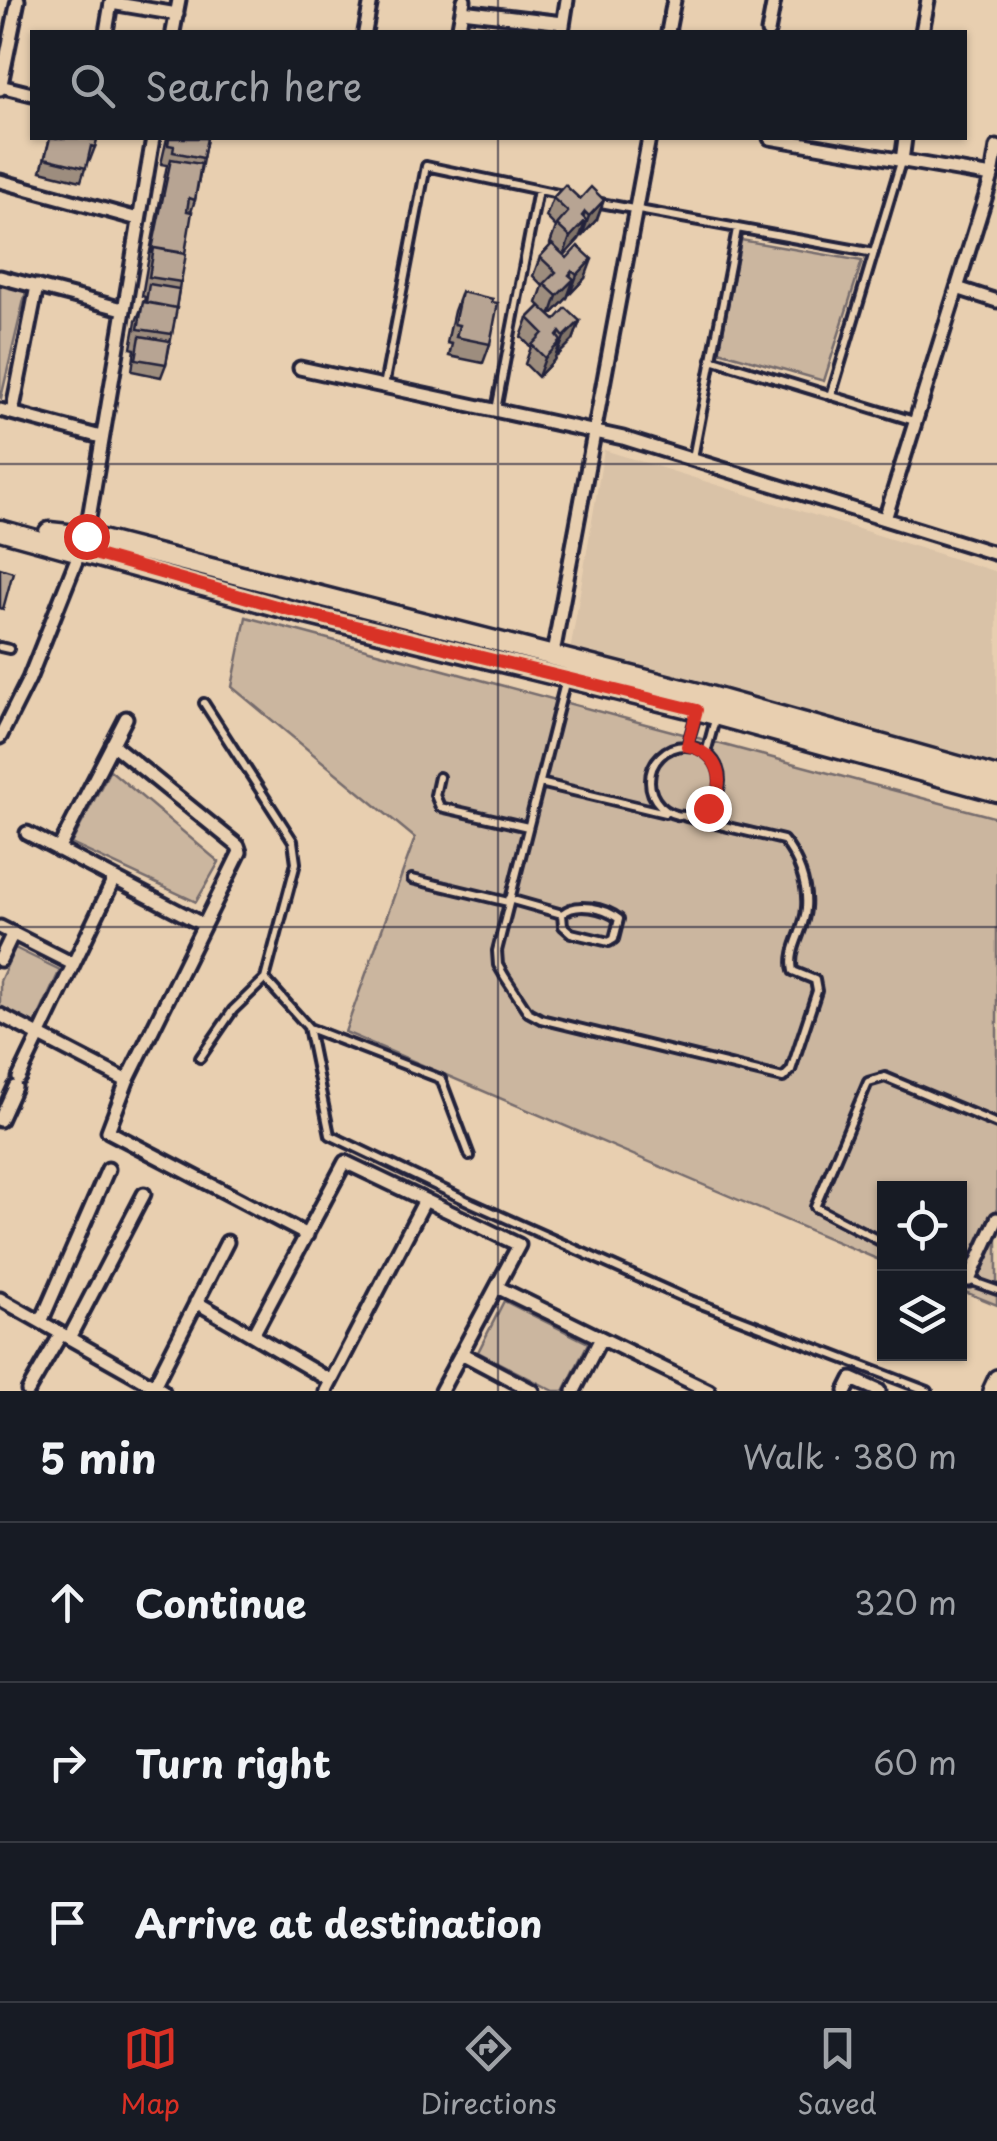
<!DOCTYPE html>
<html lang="en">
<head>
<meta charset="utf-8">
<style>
  body { margin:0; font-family:"Playpen Sans",sans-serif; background:#20242c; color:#f1f3f6 }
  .controls { position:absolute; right:30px; bottom:30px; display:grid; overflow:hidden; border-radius:0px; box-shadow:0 2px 8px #0004 }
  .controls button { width:90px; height:90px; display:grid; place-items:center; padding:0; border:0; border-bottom:2px solid #363941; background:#171b24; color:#f1f3f6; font:50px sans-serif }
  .stop { position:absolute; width:30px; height:30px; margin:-22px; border:8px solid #d93025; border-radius:50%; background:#fff }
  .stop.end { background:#d93025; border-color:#fff; box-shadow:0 2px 10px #0008 }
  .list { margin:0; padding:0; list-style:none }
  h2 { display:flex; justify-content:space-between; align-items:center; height:130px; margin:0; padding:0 40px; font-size:42px }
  h2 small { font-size:32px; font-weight:400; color:#9ea1a6 }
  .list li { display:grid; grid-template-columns:65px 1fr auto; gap:30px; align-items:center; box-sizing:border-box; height:160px; padding:0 40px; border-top:2px solid #363941 }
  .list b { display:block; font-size:38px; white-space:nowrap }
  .list em { font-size:32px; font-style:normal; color:#9ea1a6 }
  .icon { flex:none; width:55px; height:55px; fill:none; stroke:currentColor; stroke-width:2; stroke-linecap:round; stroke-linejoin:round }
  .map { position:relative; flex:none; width:997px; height:1391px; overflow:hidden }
  .search { position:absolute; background:#171b24; box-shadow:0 2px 8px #0004; left:30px; right:30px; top:30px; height:110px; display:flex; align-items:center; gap:25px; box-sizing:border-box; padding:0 35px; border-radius:0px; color:#9ea1a6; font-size:38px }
  .sheet { height:610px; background:#171b24 }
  nav { display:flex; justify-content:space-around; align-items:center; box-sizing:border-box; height:140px; border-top:2px solid #363941; background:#171b24; font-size:28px; color:#9ea1a6 }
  nav a { display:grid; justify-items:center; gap:5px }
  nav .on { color:#d93025 }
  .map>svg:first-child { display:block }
  .built { fill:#d9c2a7 }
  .green { fill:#cbb69f; stroke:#766c6d; stroke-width:2.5 }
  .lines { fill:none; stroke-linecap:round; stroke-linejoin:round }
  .service-casing { stroke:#22223b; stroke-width:14 }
  .minor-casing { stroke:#22223b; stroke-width:19 }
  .tertiary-casing { stroke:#22223b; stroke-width:22 }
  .secondary-casing { stroke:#22223b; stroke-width:25 }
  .service { stroke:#e8cfb0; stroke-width:6 }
  .minor { stroke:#e8cfb0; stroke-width:11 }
  .tertiary { stroke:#e8cfb0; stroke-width:15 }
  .secondary { stroke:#e8cfb0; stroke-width:18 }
  .wall { fill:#9d8d7e; stroke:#22223b; stroke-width:2.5 }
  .shaded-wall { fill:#807367; stroke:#22223b; stroke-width:2.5 }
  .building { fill:#b7a493; stroke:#22223b; stroke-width:2.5 }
  .route { stroke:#d93025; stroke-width:12 }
  .grid { fill:none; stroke:#22223b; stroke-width:2.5; stroke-opacity:0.55 }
</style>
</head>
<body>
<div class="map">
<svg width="997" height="1391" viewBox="0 0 997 1391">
  <rect width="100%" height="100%" fill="#e8cfb0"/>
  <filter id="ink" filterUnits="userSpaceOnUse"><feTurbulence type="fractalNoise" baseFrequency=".01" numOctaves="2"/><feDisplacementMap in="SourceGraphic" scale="20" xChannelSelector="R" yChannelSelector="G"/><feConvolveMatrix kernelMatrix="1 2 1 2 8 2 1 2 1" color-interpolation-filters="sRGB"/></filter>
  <g filter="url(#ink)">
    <path class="built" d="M604 450 997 572V773L570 652Z"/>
    <path class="green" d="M741 240 862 261 824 381 719 351Z
      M0 285 26 291 1 398 0 397Z
      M246 617 997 818V1305L960 1290V1188H884V1262L345 1032 415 838 232 687Z
      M110 770 219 862 196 902 71 844Z
      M15 948 60 970 35 1024 0 1007V981Z
      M504 1301 588 1343 564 1391H554L478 1352Z"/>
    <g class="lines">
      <defs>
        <path id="service" d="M595 202 874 253
          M711 359 914 421
          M384 386 426 166 563 195
          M831 396 901 162
          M496 410 538 190
          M693 458 737 229
          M0 647 9 649
          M565 683 497 951 498 965 505 977 528 1012 541 1019 783 1078 791 1070 817 991 815 980 793 971C788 948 805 931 806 908 808 885 798 857 783 840L686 817
          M650 781a35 35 0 1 1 70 0a35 35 0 1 1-70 0Z
          M687 746 696 715
          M706 753 716 716
          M439 777 435 795 440 807 528 827
          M540 783 665 813
          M412 879 508 902
          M509 899 562 914C576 901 605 908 619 919L614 939 609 942 571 933 563 926 562 914
          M265 979 308 1027 330 1135 472 1203 680 1296 928 1391
          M309 1028 441 1079 470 1156
          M200 1058 233 1010 265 979 296 863 293 841 204 703
          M884 1243 815 1207 868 1082 885 1077 997 1124
          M960 1277 997 1290"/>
        <path id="minor" d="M462 11 563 23
          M106 32 111 3 177 14
          M173 32 179 0
          M365 32 371 0
          M458 32 464 0
          M562 32 567 0
          M668 32 674 0
          M768 32 774 0
          M922 32 928 0
          M0 86 32 94
          M0 89 18 0
          M770 138 992 176
          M902 161 905 138
          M0 181 138 219
          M0 277 123 309
          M957 288 997 301
          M300 368 623 438 997 554
          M0 410 101 437
          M12 413 37 286
          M885 519 992 176 997 147
          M552 659 649 138
          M0 737 29 679 86 536 153 138
          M112 744 238 846 240 852 127 1081 108 1131 307 1235
          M27 833 202 924
          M58 850 126 718
          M0 927 73 964
          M0 960 13 933
          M0 1015 127 1081
          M19 1078 114 879
          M0 1120 15 1087
          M969 1280 997 1219
          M497 1287 709 1391
          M0 1299 163 1391
          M196 1302 331 1381
          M41 1322 108 1169
          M253 1335 345 1162 519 1245 441 1391
          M69 1338 144 1194
          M461 1353 533 1391
          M154 1386 227 1242
          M28 1391 61 1334
          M326 1391 425 1200
          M574 1391 601 1338
          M846 1391 852 1379 879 1391"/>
        <path id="tertiary" d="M991 1391 997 1378"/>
        <path id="secondary" d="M0 530 290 610 697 710 997 792
          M49 532 86 536 702 694 997 777"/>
      </defs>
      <use href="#service" class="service-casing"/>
      <use href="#minor" class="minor-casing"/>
      <use href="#tertiary" class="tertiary-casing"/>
      <use href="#secondary" class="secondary-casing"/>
      <use href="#service" class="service"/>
      <use href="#minor" class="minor"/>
      <use href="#tertiary" class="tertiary"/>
      <use href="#secondary" class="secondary"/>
    </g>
    <path class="wall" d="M50 138 95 147 90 160 88 159 81 181 41 171Z
      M167 138H207L195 200 191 212 172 334 166 364 161 377 132 371 135 349 131 348 136 321 144 302 145 297 142 296 147 267 167 165 161 164Z
      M565 185 597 219 582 236 581 234 579 239 564 255 585 278 570 294H569L567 298 550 316 555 320 580 321 573 340 557 356 556 355 554 360 538 377 525 364 531 347 521 337 528 318 540 306 537 303 543 286 533 276 540 257 551 245 550 244 556 227 546 217 553 198Z
      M461 292 490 344 483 363 449 356 452 344 447 343 454 311Z"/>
    <path class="shaded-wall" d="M604 200 597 219 582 236 589 216Z
      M585 212 580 227 586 220 579 239 563 257 570 237Z
      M592 259 585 278 570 294 577 275Z
      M572 271 567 286 574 279 567 298 550 316 557 296Z
      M580 321 573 340 557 356 564 337Z
      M560 332 555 348 561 341 554 360 538 377 545 358Z"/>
    <path class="building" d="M50 138H82L97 140 95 147 91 146 86 168 45 158Z
      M169 138H207L203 158 173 152 174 146 168 145Z
      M171 159 201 164 195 200 189 198 187 211 192 212 185 253 154 248 151 254Z
      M565 185 580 199 591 187 604 200 589 216 585 212 582 216 586 220 570 237 557 225 568 212 553 198Z
      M552 244 567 258 578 246 592 259 577 275 572 271 569 275 574 279 557 296 544 284 556 272 540 257Z
      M154 248 186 254 181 282 149 277Z
      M149 284 179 289 176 308 146 302Z
      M461 292 493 299 492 302 498 303 490 344 456 337 459 325 454 324Z
      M143 302 177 308 172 334 138 329Z
      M540 306 555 320 566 308 580 321 564 337 560 332 557 336 561 341 545 358 532 345 543 333 528 318Z
      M140 336 170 341 166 364 136 359Z
      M0 568 13 572 3 609 0 608Z"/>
  </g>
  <g class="lines" filter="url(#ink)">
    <path class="route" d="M86 536 80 550 290 610 697 710 687 746C719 753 729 783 708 808"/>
  </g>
  <path class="grid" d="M498 0V32M498 138V1391M0 464H997M0 927H997"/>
</svg>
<div class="controls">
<button><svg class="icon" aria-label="locate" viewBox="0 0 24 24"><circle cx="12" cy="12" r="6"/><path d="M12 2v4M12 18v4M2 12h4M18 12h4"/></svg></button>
<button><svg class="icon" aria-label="layers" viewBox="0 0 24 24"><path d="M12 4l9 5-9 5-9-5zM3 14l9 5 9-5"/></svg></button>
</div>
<div class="stop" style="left:86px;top:536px"></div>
<div class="stop end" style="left:708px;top:808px"></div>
<div class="search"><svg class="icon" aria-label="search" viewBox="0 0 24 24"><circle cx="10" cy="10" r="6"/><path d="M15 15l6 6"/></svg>Search here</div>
</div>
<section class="sheet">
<h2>5 min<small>Walk · 380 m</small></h2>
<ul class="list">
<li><svg class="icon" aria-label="ahead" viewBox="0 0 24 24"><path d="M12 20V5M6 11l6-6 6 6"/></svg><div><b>Continue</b></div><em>320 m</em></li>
<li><svg class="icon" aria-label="right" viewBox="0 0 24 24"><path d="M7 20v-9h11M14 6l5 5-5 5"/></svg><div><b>Turn right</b></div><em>60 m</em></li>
<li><svg class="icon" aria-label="arrive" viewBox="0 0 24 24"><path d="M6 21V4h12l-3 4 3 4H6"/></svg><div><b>Arrive at destination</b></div></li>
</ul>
</section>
<nav>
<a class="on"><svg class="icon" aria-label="map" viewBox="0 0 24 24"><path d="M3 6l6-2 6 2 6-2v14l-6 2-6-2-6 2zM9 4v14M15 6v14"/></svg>Map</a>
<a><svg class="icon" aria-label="directions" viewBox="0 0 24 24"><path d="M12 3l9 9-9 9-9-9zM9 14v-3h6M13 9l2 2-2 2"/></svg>Directions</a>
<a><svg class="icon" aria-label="saved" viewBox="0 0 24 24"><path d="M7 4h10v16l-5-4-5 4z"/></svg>Saved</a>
</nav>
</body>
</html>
